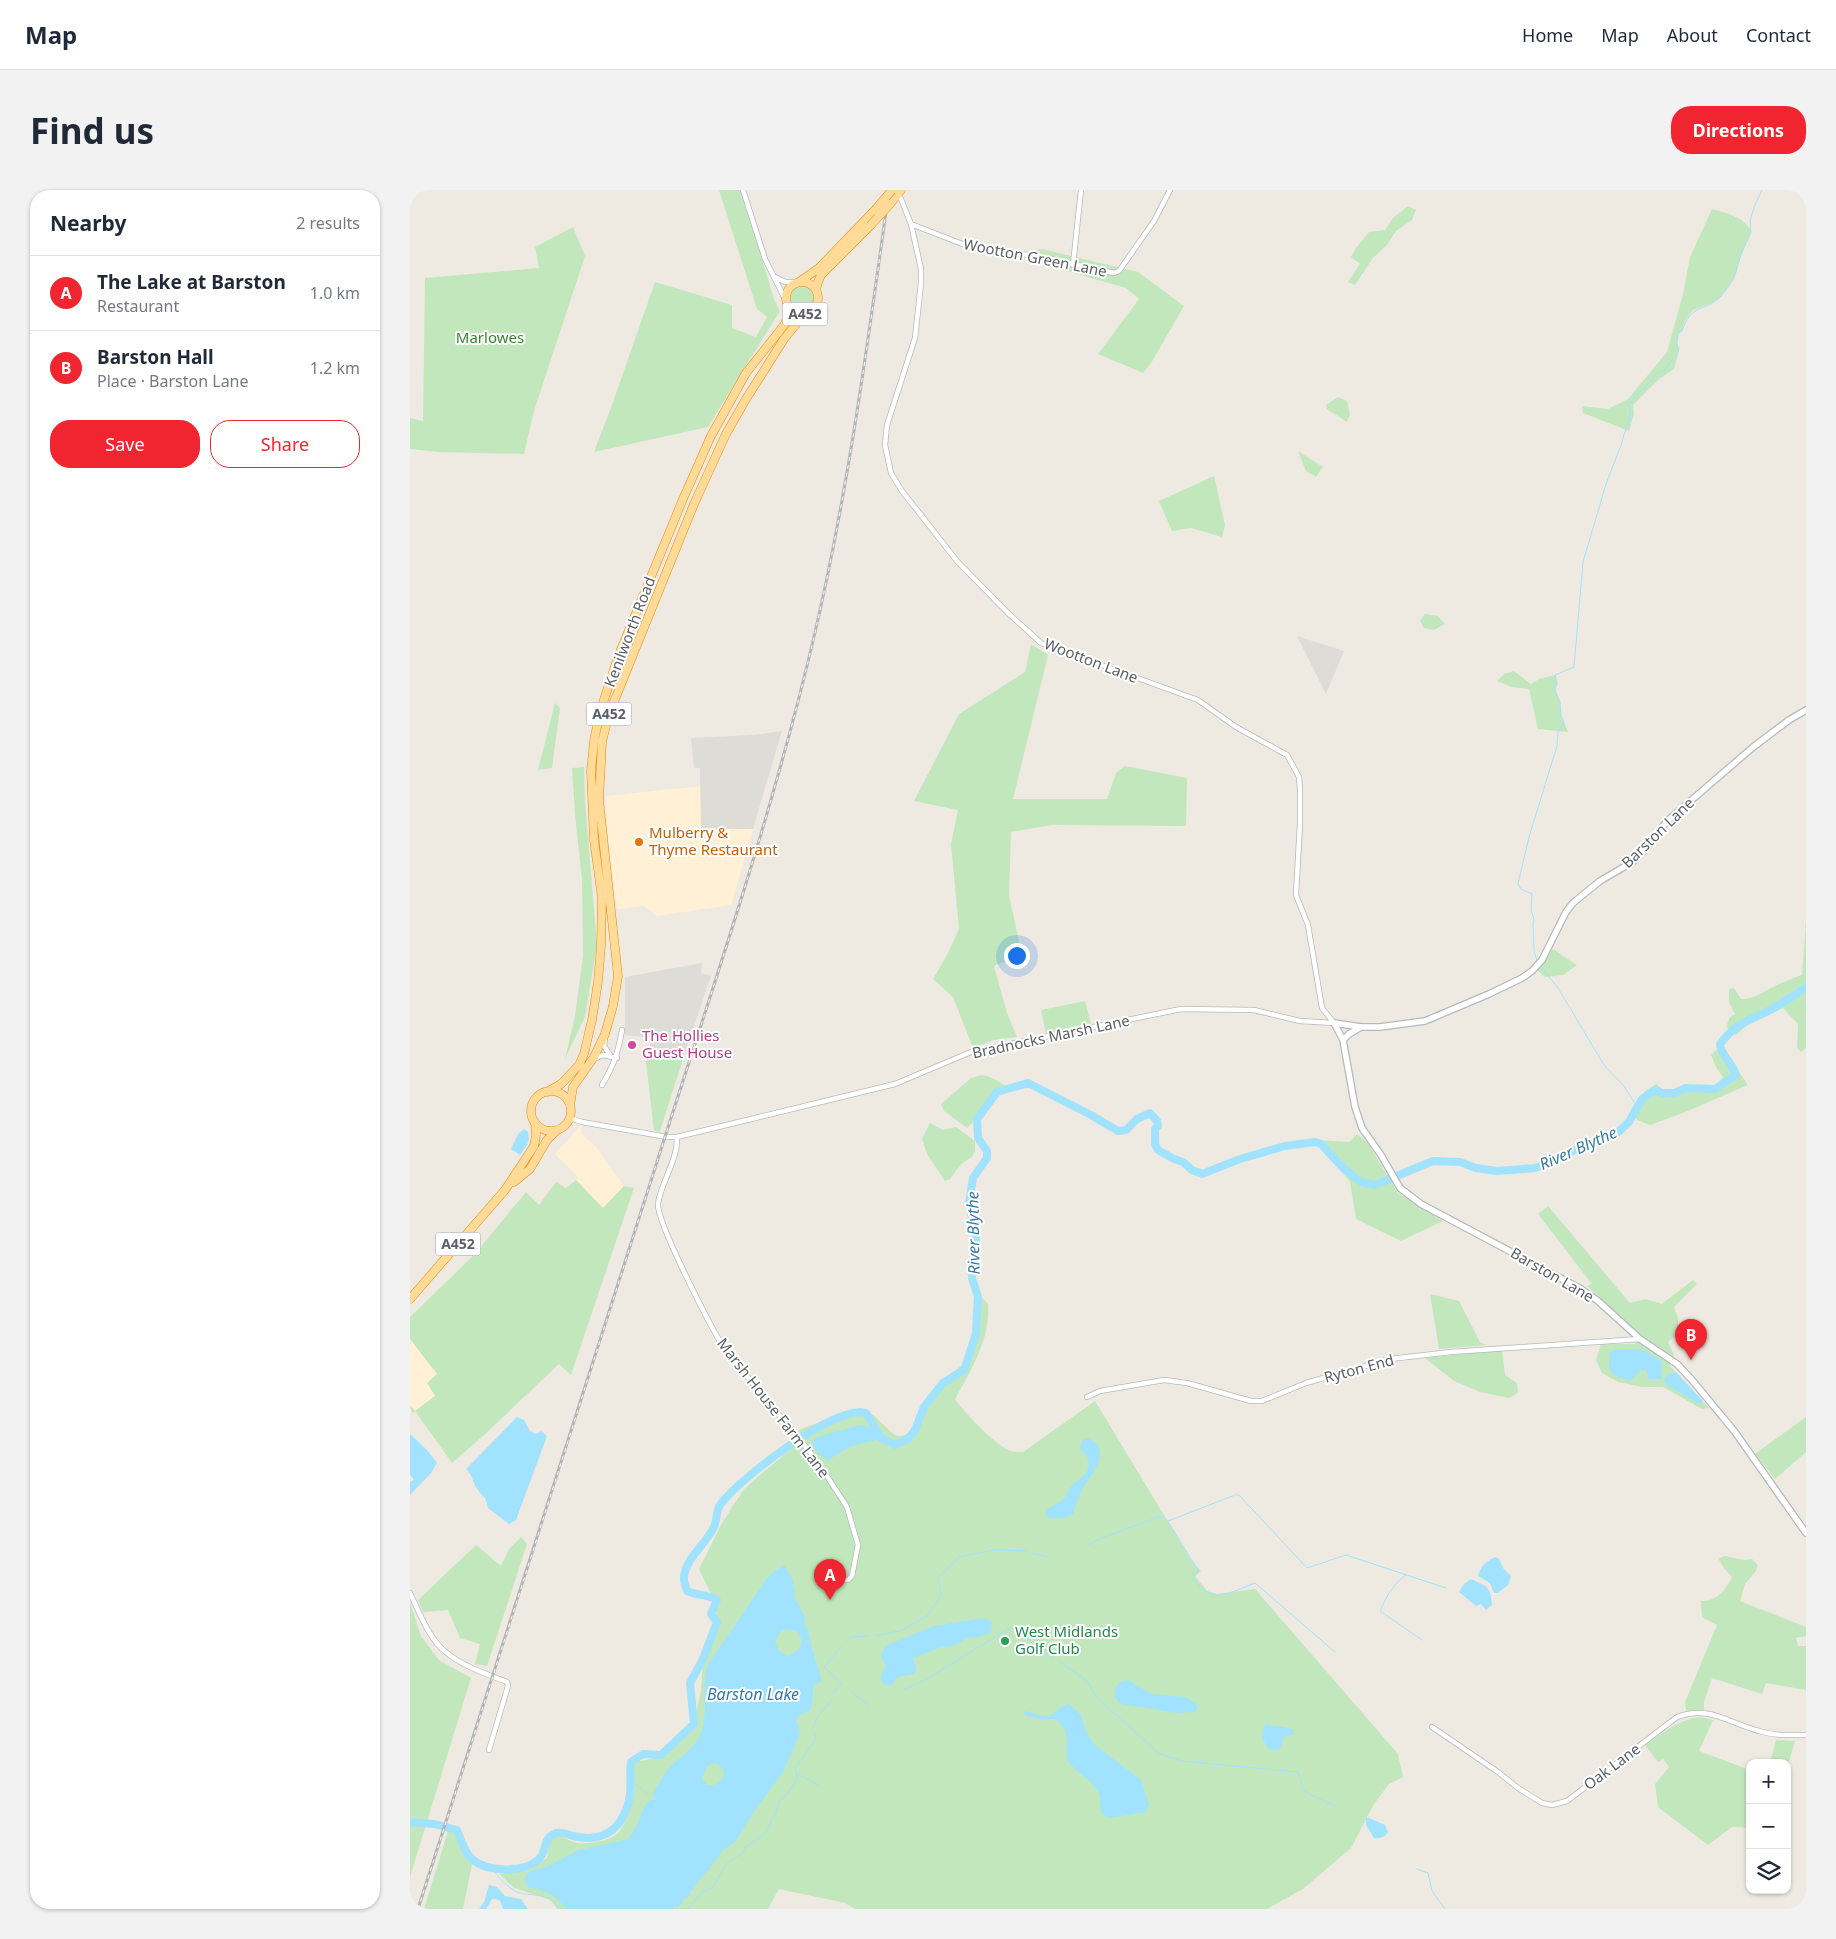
<!DOCTYPE html>
<html lang="en">
<head>
<meta charset="utf-8">
<style>
  body { margin:0; font-family:"Noto Sans",sans-serif; background:#f2f2f3; color:#1f2937 }
  .controls { position:absolute; right:15px; bottom:15px; display:grid; overflow:hidden; border-radius:10px; box-shadow:0 1px 4px #0004 }
  .controls button { width:45px; height:45px; display:grid; place-items:center; padding:0; border:0; border-bottom:1px solid #e0e1e3; background:#fff; color:#1f2937; font:25px sans-serif }
  .you { position:absolute; left:606px; top:765px; width:18px; height:18px; margin:-12px; border:4px solid #fff; border-radius:50%; background:#1a73e8; box-shadow:0 0 0 8px #1a73e833 }
  .badge { display:grid; place-items:center; width:32px; height:32px; border-radius:50%; background:#f1252f; color:#fff; font-size:16px; font-weight:700 }
  .pin { position:absolute; translate:-50% -41px; filter:drop-shadow(0 1px 2px #0008) }
  .pin::after { content:''; position:absolute; top:26px; width:18px; height:15px; background:inherit; clip-path:polygon(0 0,100% 0,50% 100%) }
  .list { margin:0; padding:0; list-style:none }
  h2 { display:flex; justify-content:space-between; align-items:center; height:65px; margin:0; padding:0 20px; font-size:21px }
  h2 small { font-size:16px; font-weight:400; color:#747a83 }
  .list li { display:grid; grid-template-columns:32px 1fr auto; gap:15px; align-items:center; box-sizing:border-box; height:75px; padding:0 20px; border-top:1px solid #e0e1e3 }
  .list b { display:block; font-size:19px; white-space:nowrap }
  .list p { margin:0; font-size:16px; white-space:nowrap; color:#747a83 }
  .list em { font-size:16px; font-style:normal; color:#747a83 }
  .actions { display:flex; gap:10px; padding:15px 20px }
  .actions a { flex:1; padding:11px 0; border:1px solid #f1252f; border-radius:20px; text-align:center; font-size:18px; color:#f1252f }
  .actions .main { background:#f1252f; color:#fff }
  .icon { flex:none; width:28px; height:28px; fill:none; stroke:currentColor; stroke-width:2; stroke-linecap:round; stroke-linejoin:round }
  .map { position:relative; flex:none; width:1396px; height:1719px; overflow:hidden; border-radius:20px }
  header { display:flex; align-items:center; gap:30px; box-sizing:border-box; height:70px; padding:0 25px; background:#fff; border-bottom:1px solid #e0e1e3 }
  header strong { font-size:24px }
  nav { display:flex; gap:28px; margin-inline-start:auto; font-size:18px }
  .intro { display:flex; align-items:center; justify-content:space-between; box-sizing:border-box; height:120px; padding:0 30px }
  h1 { margin:0; font-size:35px }
  .button { padding:12px 22px; border-radius:20px; background:#f1252f; color:#fff; font-size:18px; font-weight:700 }
  main { display:flex; gap:30px; padding:0 30px }
  aside { flex:1; background:#fff; border-radius:20px; box-shadow:0 1px 4px #0004 }
  .map>svg:first-child { display:block }
  .commercial { fill:#fff0d6 }
  .industrial { fill:#dedcd6 }
  .green { fill:#c2e7bd }
  .water { fill:#a1e2ff; fill-rule:evenodd }
  .lines { fill:none; stroke-linecap:round; stroke-linejoin:round }
  .stream { stroke:#a1e2ff; stroke-width:1 }
  .river { stroke:#a1e2ff; stroke-width:8 }
  .minor-casing { stroke:#b5b9bd; stroke-width:6 }
  .tertiary-casing { stroke:#b5b9bd; stroke-width:8 }
  .trunk-casing { stroke:#f08600; stroke-width:9 }
  .minor { stroke:#fff; stroke-width:4.5 }
  .tertiary { stroke:#fff; stroke-width:5.5 }
  .trunk { stroke:#ffdb97; stroke-width:8 }
  .rail-casing { stroke:#b3b4b4; stroke-width:3 }
  .rail { stroke:#fff; stroke-width:1; stroke-dasharray:4; stroke-linecap:butt }
  .trunk-bridge-casing { stroke:#f08600; stroke-width:9; stroke-linecap:butt }
  .trunk-bridge { stroke:#ffdb97; stroke-width:8 }
  .food-dot { fill:#e8710a; stroke:#fff; stroke-width:2 }
  .hotel-dot { fill:#d1479c; stroke:#fff; stroke-width:2 }
  .leisure-dot { fill:#2e9e5b; stroke:#fff; stroke-width:2 }
  .labels { text-anchor:middle; stroke-width:4; stroke-linejoin:round; paint-order:stroke }
  .shield { fill:#fff; stroke:#8c9092; stroke-width:1 }
  .shield-label { font-size:14px; font-weight:bold; fill:#5a6063 }
  .street-label { font-size:15px; fill:#5a6063; stroke:#fff }
  .park-label { font-size:15px; fill:#378530; stroke:#fff }
  .food-label { font-size:15px; fill:#c56008; stroke:#fff; text-anchor:start }
  .hotel-label { font-size:15px; fill:#b23c85; stroke:#fff; text-anchor:start }
  .leisure-label { font-size:15px; fill:#27864d; stroke:#fff; text-anchor:start }
  .water-label { font-size:16px; font-style:italic; fill:#3579a3; stroke:#fff }
</style>
</head>
<body>
<header>
<strong>Map</strong>
<nav><a>Home</a><a>Map</a><a>About</a><a>Contact</a></nav>
</header>
<div class="intro"><h1>Find us</h1><a class="button">Directions</a></div>
<main>
<aside>
<h2>Nearby<small>2 results</small></h2>
<ul class="list">
<li><span class="badge">A</span><div><b>The Lake at Barston</b><p>Restaurant</p></div><em>1.0 km</em></li>
<li><span class="badge">B</span><div><b>Barston Hall</b><p>Place · Barston Lane</p></div><em>1.2 km</em></li>
</ul>
<div class="actions"><a class="main">Save</a><a>Share</a></div>
</aside>
<div class="map">
<svg width="1396" height="1719" viewBox="0 0 1396 1719">
  <rect width="100%" height="100%" fill="#eeeae2"/>
  <path class="commercial" d="M291 596 292 639H343L321 715 247 726 234 716 207 719 197 639 196 606Z
    M172 934 171 943 187 958 214 996 193 1019 166 990 168 987 145 964Z
    M0 1149 27 1184 25 1206 5 1221 0 1215Z"/>
  <path class="industrial" d="M887 446 934 461 916 504Z
    M372 541 343 639H291L290 578H284L281 548 342 545Z
    M292 773 291 783 301 786 274 866 239 863 241 848 215 845V787Z"/>
  <path class="green" d="M309 0H331L364 109 370 121 298 237 184 262 202 215 245 92 322 115V138L346 147 357 127 347 119Z
    M998 16 1006 20 1002 30 986 41 977 55 963 68 945 95 938 92 950 74 941 67 946 58 959 42 975 40 983 28Z
    M1302 19C1316 23 1336 27 1341 42L1329 71 1327 81 1324 89 1310 107 1302 113 1283 120 1275 131 1272 141 1268 144 1267 154 1269 160 1264 179 1249 189 1223 215 1224 224 1219 241 1173 223 1172 216 1198 219 1218 209 1257 162 1273 104 1280 67Z
    M163 37 175 66 124 221 114 264 29 262 0 259V228L13 231 15 88 129 78 125 57Z
    M632 59 728 82 774 116 741 173 733 183 688 164 729 109 716 98 619 70V61Z
    M379 108a13 13 0 1 1 26 0a13 13 0 1 1-26 0Z
    M928 207 937 211 940 224 937 232 917 219 916 215Z
    M888 261 913 277 906 287 896 281Z
    M804 286 815 335 812 347 781 338 762 341 749 311Z
    M1015 424 1028 426 1035 434 1024 440 1014 438 1010 431Z
    M621 454 638 465 603 609H697L706 583 715 576 777 588 776 636 642 635 601 642 599 705 609 752 620 762 584 776 597 823 607 847 584 850 563 858 543 807 523 789 538 763 549 739 541 654 548 620 504 611 549 524 615 482Z
    M1104 481 1121 494 1129 489 1145 485 1147 494 1145 500 1150 512 1151 525 1158 542 1128 539 1119 499 1101 497 1087 491 1094 484Z
    M145 513 150 518 142 578 128 580Z
    M174 577 175 612 187 754 175 827 155 869 165 826 173 766 172 689 165 625 162 578Z
    M1396 729V858L1391 862 1387 858 1388 834 1373 818 1336 836 1326 845 1316 837 1320 827 1325 824 1319 812V799L1324 798 1331 809C1345 809 1353 802 1365 796 1373 792 1383 788 1392 785Z
    M1143 759 1167 775 1153 785 1135 787 1127 780Z
    M675 811 681 834 636 844 631 820Z
    M1313 859 1338 895 1273 923 1240 935 1227 930 1221 919 1235 901 1246 894 1260 905 1270 903 1276 898 1305 899 1313 887 1306 877 1301 865 1306 860Z
    M239 863 274 866 250 941H244L236 872Z
    M572 885C583 886 590 894 600 897 577 906 576 922 557 938L534 921 531 914 561 888Z
    M520 933 533 940 546 937 565 951V961L562 967 551 974 540 989 535 991 517 964 512 949Z
    M947 944 957 952 988 1003 1033 1031 991 1051 946 1029 940 992 905 950 940 952Z
    M166 990 193 1018 214 996 224 998 161 1185 149 1174 74 1245 42 1273 5 1221 2 1223 0 1215 5 1221 25 1206 17 1193 27 1184 0 1149V1127L64 1065 116 1002 129 1015 146 992 156 998Z
    M1138 1016 1220 1113 1235 1109 1252 1114 1283 1090 1287 1094 1264 1117 1268 1128V1144L1258 1152 1264 1165 1260 1176 1299 1218 1292 1219 1253 1197H1232L1208 1192 1192 1183 1186 1170 1191 1154H1225L1228 1143 1177 1096 1182 1094 1128 1024Z
    M1020 1104 1049 1111 1070 1152 1076 1155 1029 1159Z
    M566 1106 571 1107 578 1114C581 1147 561 1181 545 1209 553 1221 588 1258 601 1261 605 1262 609 1262 613 1262L685 1211 781 1370 791 1381 785 1386 797 1401 807 1404 845 1399 988 1564 993 1587 979 1594 964 1614 941 1658 893 1699 857 1719H445L435 1713 369 1699 358 1719H147L141 1710 104 1698 89 1684C108 1681 122 1678 137 1668L140 1649C152 1640 157 1652 168 1653 179 1654 197 1651 206 1645 215 1639 224 1610 224 1599 224 1590 221 1580 225 1572L256 1566 284 1534 291 1500 293 1469 309 1433 300 1402 289 1379 312 1333 334 1299 392 1249 388 1240 450 1218C466 1221 479 1246 490 1246 493 1246 496 1244 498 1244L505 1233 507 1224 529 1194 552 1175 563 1140Z
    M1092 1160 1095 1185 1107 1193 1108 1203 1099 1208 1070 1202 1044 1191 1015 1168Z
    M1396 1227V1262L1365 1289 1345 1264Z
    M111 1347 117 1354 77 1476 65 1474 70 1454 50 1448 38 1420 13 1422 8 1410 66 1355 91 1376 99 1359Z
    M1315 1366 1334 1370 1342 1369 1348 1375 1346 1381 1335 1394 1330 1411 1396 1437V1446L1386 1448 1388 1456H1396V1500L1356 1493 1352 1504 1302 1488 1294 1512V1520L1276 1521 1275 1512 1307 1435 1292 1427 1291 1411C1308 1411 1315 1401 1322 1387L1313 1377 1308 1368Z
    M0 1413 11 1446 29 1470 61 1488 0 1687Z
    M1289 1527 1303 1530 1289 1561 1340 1580V1638L1322 1637 1298 1655 1248 1617 1245 1594 1259 1577 1253 1569 1248 1572 1235 1555C1252 1543 1268 1530 1289 1527Z
    M1366 1550 1385 1551 1377 1579V1573H1360Z
    M38 1641 45 1643 52 1660 62 1674 53 1719H14Z"/>
  <path class="water" d="M114 939 118 942 119 949 117 955 110 965 101 959 108 944Z
    M1226 1159 1239 1163 1252 1172 1251 1189H1239L1236 1179 1230 1181 1220 1191 1203 1185 1199 1178 1200 1163 1204 1160Z
    M1266 1182 1292 1210 1291 1215 1257 1195 1254 1190 1259 1184Z
    M107 1227 114 1230 120 1241 126 1244 131 1241 137 1246 106 1330 99 1334 78 1318C76 1305 72 1307 66 1297 62 1290 62 1284 56 1279Z
    M450 1235C459 1236 464 1240 468 1248L466 1250 439 1257 418 1270C411 1267 403 1260 402 1252L407 1247Z
    M0 1244 17 1260 27 1273 21 1283 0 1305V1292L4 1290 0 1284Z
    M678 1248 687 1253C696 1274 679 1286 671 1302 667 1309 666 1317 663 1324L655 1328H639L635 1324 637 1319C642 1316 647 1314 651 1311 657 1307 657 1303 660 1298 667 1288 681 1287 678 1270 678 1265 672 1262 670 1257L673 1250Z
    M1086 1367 1089 1369 1093 1378 1101 1386 1098 1395 1088 1403H1084L1080 1393 1068 1386C1070 1377 1077 1370 1086 1367Z
    M374 1375 382 1388 385 1401 384 1406 395 1427 394 1436 398 1439 402 1458 412 1491 403 1495V1509L401 1518 397 1522 386 1527 390 1544 373 1582 341 1626 326 1651 313 1660 304 1673 300 1676V1679L293 1685V1688L289 1690 283 1700 280 1701 281 1704 275 1709H273L272 1714 267 1718 263 1716 264 1719H157C144 1704 136 1701 118 1697L114 1689 119 1682 139 1676 166 1661 218 1649 226 1637 235 1615 240 1610H245L243 1604C249 1593 255 1581 265 1572 273 1566 287 1555 290 1545 299 1522 292 1499 297 1476L355 1391 363 1382ZM376 1439 388 1442 392 1451 389 1459 379 1466 370 1462 365 1452 370 1442ZM300 1574H308L314 1581 313 1589 304 1595H297L292 1588 296 1578Z
    M1061 1389C1077 1396 1081 1397 1082 1415L1076 1420 1071 1414 1066 1416 1049 1402 1054 1394Z
    M574 1428 582 1432 581 1442 570 1447 558 1448 543 1456 531 1457 503 1468 506 1479 504 1484 488 1487 483 1494 476 1496 471 1491V1485L476 1476 471 1465 475 1456 524 1436Z
    M717 1490 742 1504 775 1507 786 1513 787 1520 784 1522 767 1523 711 1514C702 1507 703 1500 710 1492Z
    M659 1514 671 1525 676 1542 684 1554 731 1590 739 1615 736 1622 700 1628C686 1624 693 1613 688 1602 681 1589 666 1583 658 1571 653 1551 664 1547 646 1529 635 1529 622 1530 613 1523L614 1521C623 1522 632 1528 640 1525 648 1522 651 1515 659 1514Z
    M856 1534C866 1537 875 1536 883 1540L884 1544 874 1547 871 1557 868 1560 859 1559 852 1548 853 1538Z
    M956 1628H959L975 1635 978 1642C975 1647 970 1649 964 1648L956 1635Z
    M79 1695 87 1697 95 1706 111 1709 118 1719H93L90 1711 86 1709H82L76 1719H69L74 1712Z"/>
  <g class="lines">
    <path class="stream" d="M1127 770 1124 761 1123 734 1124 729 1121 720 1122 704 1111 699 1108 694 1119 647 1147 556 1148 541 1154 533 1151 525 1150 512 1145 500 1147 494 1145 485 1164 477 1173 372 1196 294 1211 255 1221 222 1218 215 1243 189 1246 184 1255 180C1258 172 1266 168 1269 160L1267 154 1268 143 1272 141C1283 110 1295 124 1311 106 1323 92 1324 88 1329 71 1331 61 1338 51 1341 42 1337 29 1347 11 1352 0
      M1130 776 1148 798 1194 875 1214 896 1227 917
      M758 1331 789 1382 782 1386C801 1417 817 1403 845 1393L925 1462
      M678 1355 692 1348 751 1326 758 1331 825 1305H829L897 1378 936 1365 1036 1398
      M622 1363 639 1367
      M996 1385C983 1394 977 1406 970 1421L1012 1450
      M465 1446 493 1440 517 1426 531 1406 529 1387 549 1367 584 1360 617 1361
      M437 1451 441 1447 458 1446
      M649 1471 678 1492 686 1507 750 1564 772 1571 888 1582 894 1601 925 1616
      M493 1500 517 1489 601 1437 644 1468
      M441 1501 458 1515
      M423 1503 431 1493 414 1477 430 1458
      M403 1538 408 1526 422 1510
      M386 1583 410 1596
      M219 1593 226 1594 237 1604
      M82 1678C84 1684 100 1699 107 1702 126 1708 134 1700 149 1719
      M1007 1679 1018 1683 1022 1701 1035 1719
      M278 1719 292 1702 303 1697 316 1674 331 1664 337 1656 351 1647 358 1640 362 1628 366 1624 369 1611 378 1603 387 1588 385 1578 406 1549 404 1542"/>
    <path class="river" d="M0 1632 24 1634 47 1640C51 1649 54 1663 63 1670 78 1682 113 1683 128 1670 137 1663 133 1650 142 1645 149 1640 156 1644 163 1646 193 1653 212 1640 219 1610 222 1598 219 1584 221 1572L233 1564 251 1565 284 1534 280 1493 293 1469 307 1432 301 1424 307 1410C297 1404 288 1406 277 1401 276 1397 273 1390 274 1386 277 1367 296 1354 304 1337 307 1330 306 1321 310 1315 328 1290 425 1214 456 1223L471 1248 485 1255 498 1249 505 1240 514 1217 533 1193 554 1180 566 1144 567 1121 568 1107 562 1088 566 1048 559 1013 563 988 577 968V961L568 948 567 929 587 902 618 893 681 925 708 941 716 940 727 929 740 923 747 931 748 936 745 939V954L748 960 764 969 773 972 782 980 792 984 830 969 875 956 905 952 911 954 933 978 951 992 965 995 1023 971 1050 972 1066 978 1087 981 1125 978 1144 972 1160 962 1207 943 1219 932 1232 909 1245 900 1252 903H1264L1276 898 1305 899 1326 885C1323 873 1311 866 1310 854 1327 832 1339 831 1362 819 1374 812 1385 805 1396 797"/>
    <defs>
      <path id="minor" d="M333 0 355 69 375 109
        M487 5 491 9 501 34 511 79V93L505 148 477 235 475 255 481 283 492 301 547 371 598 423 631 453 788 510 826 537 877 565 889 587 890 599V633L886 705 898 735 912 818 924 833
        M501 34 555 55 631 67 704 83 709 81 744 31 760 0
        M663 75 671 0
        M365 87 375 92H387
        M195 848 194 856 200 865
        M184 869 193 865 207 868
        M192 895C204 875 208 863 212 840
        M160 928 172 932 257 947H267L485 894 561 862 771 819 844 820 890 831 924 833
        M267 947C268 969 252 991 248 1013 246 1032 302 1139 315 1160L400 1262 413 1280 437 1317 448 1355 442 1386 438 1390H433L424 1382
        M677 1207 690 1201 754 1190 777 1193 841 1211H852L896 1193 980 1169 1041 1162 1230 1149
        M0 1403C9 1422 20 1451 37 1463 54 1477 77 1484 97 1492L98 1496 79 1560
        M1022 1537 1088 1582 1108 1598 1132 1613 1142 1615 1157 1611 1267 1527C1300 1515 1318 1533 1349 1541 1365 1546 1380 1545 1396 1545"/>
      <path id="tertiary" d="M924 833 933 850 945 917 952 938 971 965 990 998 1011 1014 1171 1099 1188 1111 1230 1149 1267 1174 1282 1190 1325 1242 1396 1343
        M924 833 951 837H970L1015 831 1079 804 1112 788 1122 781 1132 770 1156 722 1163 713 1190 691 1224 671 1241 653 1256 632 1342 558 1379 530 1396 520
        M933 850 939 844 951 837"/>
      <path id="trunk" d="M480 14 491 0
        M376 108a16 16 0 1 1 32 0a16 16 0 1 1-32 0Z
        M389 92 409 78 465 20
        M406 100 408 92 411 85 460 36
        M121 921a20 20 0 1 1 40 0a20 20 0 1 1-40 0Z
        M137 902 151 894 169 875 174 864 182 830 188 792 191 756 192 708 184 650 181 581 184 551 190 522 208 467 273 309 301 246 336 183 375 134 378 124 377 116
        M160 915 163 897 184 867 195 844 203 816 208 786 189 610 192 552 199 524 284 314 316 244 336 209 374 149 391 128 398 123
        M104 992 120 979 137 950 147 940
        M0 1109 95 1000 124 956 126 946 125 932"/>
    </defs>
    <use href="#minor" class="minor-casing"/>
    <use href="#tertiary" class="tertiary-casing"/>
    <use href="#trunk" class="trunk-casing"/>
    <use href="#minor" class="minor"/>
    <use href="#tertiary" class="tertiary"/>
    <use href="#trunk" class="trunk"/>
    <defs>
      <path id="rail" d="M8 1719C88 1471 167 1223 246 975 301 802 361 629 403 451 438 303 458 151 479 0"/>
    </defs>
    <use href="#rail" class="rail-casing"/>
    <use href="#rail" class="rail"/>
    <defs>
      <path id="trunk-bridge" d="M465 20 482 0
        M460 36 480 14"/>
    </defs>
    <use href="#trunk-bridge" class="trunk-bridge-casing"/>
    <use href="#trunk-bridge" class="trunk-bridge"/>
  </g>
  <circle class="food-dot" cx="229" cy="652" r="5"/>
  <circle class="hotel-dot" cx="222" cy="855" r="5"/>
  <circle class="leisure-dot" cx="595" cy="1451" r="5"/>
  <g class="labels">
    <g class="shield">
      <rect x="372.5" y="112.5" width="45" height="23" rx="4"/>
      <rect x="176.5" y="512.5" width="45" height="23" rx="4"/>
      <rect x="25.5" y="1042.5" width="45" height="23" rx="4"/>
    </g>
    <g class="shield-label">
      <text x="395" y="129">A452</text>
      <text x="199" y="529">A452</text>
      <text x="48" y="1059">A452</text>
    </g>
    <g class="street-label">
      <text transform="translate(625 68) rotate(11)" y="5">Wootton Green Lane</text>
      <text transform="translate(220 442) rotate(-69)" y="5">Kenilworth Road</text>
      <text transform="translate(681 471) rotate(21)" y="5">Wootton Lane</text>
      <text transform="translate(1248 643) rotate(-44)" y="5">Barston Lane</text>
      <text transform="translate(641 847) rotate(-12)" y="5">Bradnocks Marsh Lane</text>
      <text transform="translate(1142 1085) rotate(30)" y="5">Barston Lane</text>
      <text transform="translate(949 1179) rotate(-15)" y="5">Ryton End</text>
      <text transform="translate(363 1218) rotate(52)" y="5">Marsh House Farm Lane</text>
      <text transform="translate(1202 1577) rotate(-37)" y="5">Oak Lane</text>
    </g>
    <g class="park-label">
      <text x="80" y="153">Marlowes</text>
    </g>
    <g class="food-label">
      <text x="239" y="648">Mulberry &amp;<tspan x="239" dy="17">Thyme Restaurant</tspan></text>
    </g>
    <g class="hotel-label">
      <text x="232" y="851">The Hollies<tspan x="232" dy="17">Guest House</tspan></text>
    </g>
    <g class="leisure-label">
      <text x="605" y="1447">West Midlands<tspan x="605" dy="17">Golf Club</tspan></text>
    </g>
    <g class="water-label">
      <text transform="translate(1168 958) rotate(-24)" y="6">River Blythe</text>
      <text transform="translate(563 1043) rotate(-91)" y="6">River Blythe</text>
      <text x="343" y="1510">Barston Lake</text>
    </g>
  </g>
</svg>
<div class="controls">
<button>+</button>
<button>−</button>
<button><svg class="icon" aria-label="layers" viewBox="0 0 24 24"><path d="M12 4l9 5-9 5-9-5zM3 14l9 5 9-5"/></svg></button>
</div>
<div class="you"></div>
<div class="pin badge" style="left:420px;top:1410px">A</div>
<div class="pin badge" style="left:1281px;top:1170px">B</div>
</div>
</main>
</body>
</html>
